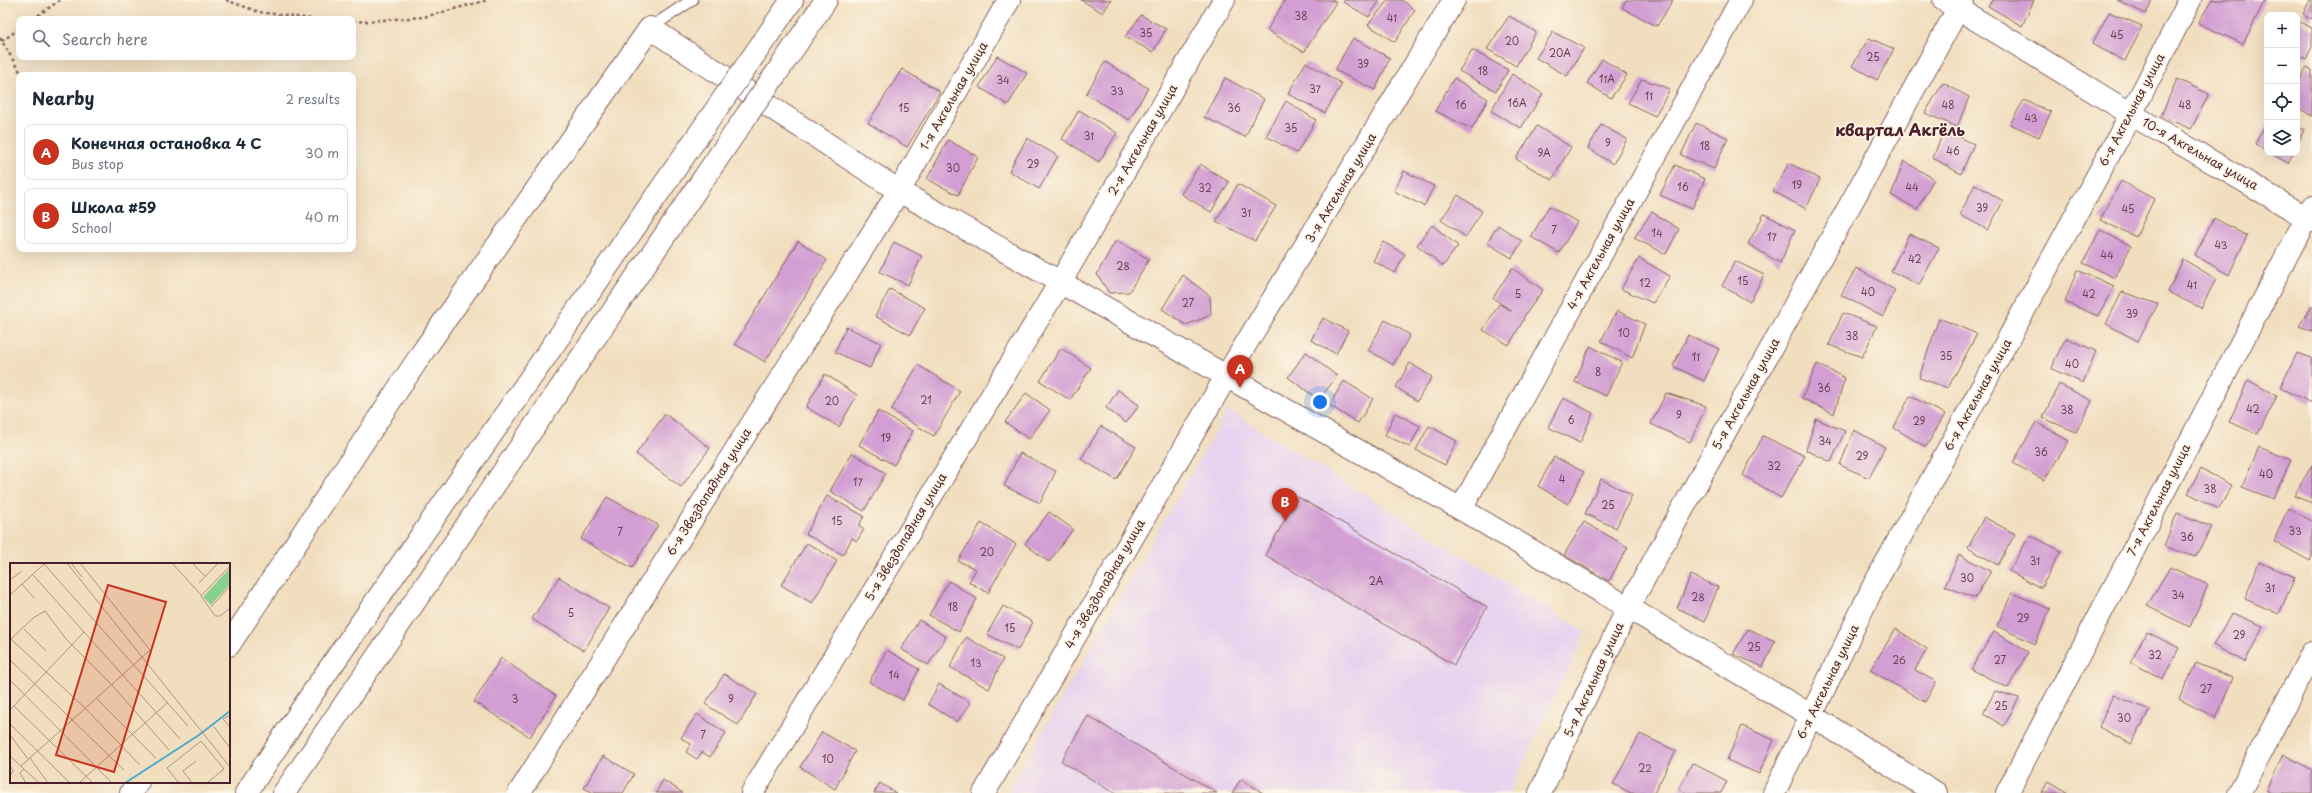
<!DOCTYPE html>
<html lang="en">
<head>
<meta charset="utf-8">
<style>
  body { margin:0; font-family:"Playpen Sans",sans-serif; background:#f2f2f3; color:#1f2937 }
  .controls { position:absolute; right:12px; top:12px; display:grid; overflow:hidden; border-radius:8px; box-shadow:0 4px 16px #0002 }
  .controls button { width:36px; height:36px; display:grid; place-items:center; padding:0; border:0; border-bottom:1px solid #e0e1e3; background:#fff; color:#1f2937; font:20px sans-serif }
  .you { position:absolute; left:1320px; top:402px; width:14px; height:14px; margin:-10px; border:3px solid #fff; border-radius:50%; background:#1a73e8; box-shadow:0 0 0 6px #1a73e833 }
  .badge { display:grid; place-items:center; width:26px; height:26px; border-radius:50%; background:#c8321e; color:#fff; font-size:13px; font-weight:700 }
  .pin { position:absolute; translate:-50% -33px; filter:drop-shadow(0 1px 2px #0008) }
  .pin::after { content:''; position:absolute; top:21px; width:14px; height:12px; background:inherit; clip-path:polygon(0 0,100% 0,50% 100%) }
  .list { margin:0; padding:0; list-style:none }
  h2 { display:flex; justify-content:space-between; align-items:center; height:52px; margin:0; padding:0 16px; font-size:17px }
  h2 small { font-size:13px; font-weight:400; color:#747a83 }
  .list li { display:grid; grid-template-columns:26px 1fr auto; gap:12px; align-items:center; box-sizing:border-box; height:56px; margin:0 8px 8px; padding:0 8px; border:1px solid #e0e1e3; border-radius:8px }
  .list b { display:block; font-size:15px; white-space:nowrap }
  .list p { margin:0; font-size:13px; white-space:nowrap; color:#747a83 }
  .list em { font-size:13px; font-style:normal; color:#747a83 }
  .icon { flex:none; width:22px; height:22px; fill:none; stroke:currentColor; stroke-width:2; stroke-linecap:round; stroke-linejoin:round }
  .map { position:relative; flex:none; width:2312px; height:793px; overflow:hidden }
  .search { position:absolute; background:#fff; box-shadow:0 4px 16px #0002; left:16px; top:16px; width:340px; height:44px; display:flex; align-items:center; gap:10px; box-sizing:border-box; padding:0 14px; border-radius:8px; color:#747a83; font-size:15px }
  .panel { position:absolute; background:#fff; box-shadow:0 4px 16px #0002; left:16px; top:72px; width:340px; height:180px; border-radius:8px }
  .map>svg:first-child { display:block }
  .built { fill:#e7d2ef }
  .building { fill:#d29ed3 }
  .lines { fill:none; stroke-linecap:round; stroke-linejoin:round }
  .service-casing { stroke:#84625f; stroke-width:13 }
  .minor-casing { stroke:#84625f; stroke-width:24 }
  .tertiary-casing { stroke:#84625f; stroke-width:24 }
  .primary-casing { stroke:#84625f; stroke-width:24 }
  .path { stroke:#84625f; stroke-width:2.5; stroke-dasharray:3 3; stroke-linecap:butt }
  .service { stroke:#fff; stroke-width:11 }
  .minor { stroke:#fff; stroke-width:22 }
  .tertiary { stroke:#fff; stroke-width:22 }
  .primary { stroke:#fff; stroke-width:22 }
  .primary-bridge-casing { stroke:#84625f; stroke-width:24; stroke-linecap:butt }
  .primary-bridge { stroke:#fff; stroke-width:22 }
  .labels { text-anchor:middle; stroke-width:3.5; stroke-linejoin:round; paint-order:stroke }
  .number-label { font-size:10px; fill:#6c3f55 }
  .street-label { font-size:12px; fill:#4a1f2b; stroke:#fcf5e5 }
  .district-label { font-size:16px; font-weight:bold; fill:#4a1f2b; stroke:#fcf5e5 }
  .inset-river { fill:none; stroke:#4fabcd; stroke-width:2 }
  .inset-road { fill:none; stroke:#ae9284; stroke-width:1 }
  .view { fill:#c8321e; fill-opacity:0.15; stroke:#c8321e; stroke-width:2 }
  .inset-edge { fill:none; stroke:#4a1f2b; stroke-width:2 }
</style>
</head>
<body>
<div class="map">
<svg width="2312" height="793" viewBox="0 0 2312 793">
  <rect width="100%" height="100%" fill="#fcf5e5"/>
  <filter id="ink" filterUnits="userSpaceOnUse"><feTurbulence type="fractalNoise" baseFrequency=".025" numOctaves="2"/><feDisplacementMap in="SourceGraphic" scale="8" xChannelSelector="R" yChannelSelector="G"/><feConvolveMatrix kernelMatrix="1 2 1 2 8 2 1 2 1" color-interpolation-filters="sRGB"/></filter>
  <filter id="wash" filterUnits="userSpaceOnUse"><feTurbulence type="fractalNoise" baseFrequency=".012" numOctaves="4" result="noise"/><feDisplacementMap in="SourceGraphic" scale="16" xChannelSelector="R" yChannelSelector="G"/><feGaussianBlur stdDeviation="0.9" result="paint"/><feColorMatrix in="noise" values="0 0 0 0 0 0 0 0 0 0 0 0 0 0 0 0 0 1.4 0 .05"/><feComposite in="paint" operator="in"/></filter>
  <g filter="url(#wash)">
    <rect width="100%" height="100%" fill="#f1debf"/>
    <path class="built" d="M1228 410 1586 632 1509 793H1007Z"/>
    <g id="blocks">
      <path class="building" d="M1081 0H1111L1103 13Z
        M1285 0H1331L1336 2 1304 52 1267 30Z
        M1345 0H1380L1369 17 1343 2Z
        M1388 0H1402L1415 10 1395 42 1368 25Z
        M1626 0H1673L1657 26 1622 8Z
        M1992 0H2034L2022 26 1988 6Z
        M2117 0H2152L2146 14Z
        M2212 0H2265L2243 44 2198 23Z
        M2310 0H2312V19L2303 14Z
        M2109 12 2142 26 2125 61 2092 44Z
        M1141 15 1166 29 1153 52 1125 37Z
        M1509 16 1536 32 1516 66 1487 49Z
        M2298 21 2312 28V47L2306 59 2297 54Z
        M1553 32 1584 48 1567 76 1536 58Z
        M1353 38 1390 58 1375 90 1335 70Z
        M1869 38 1894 49 1877 80 1852 66Z
        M1472 50 1508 70 1496 91 1459 71Z
        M997 56 1027 73 1008 105 979 87Z
        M1602 59 1627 75 1611 98 1587 83Z
        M1105 62 1148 88 1129 120 1086 94Z
        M1306 62 1342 84 1325 113 1288 94Z
        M2307 67 2312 70V116L2297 107V87Z
        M902 69 940 92 907 147 868 123Z
        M1512 74 1543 94 1521 128 1491 111Z
        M1225 78 1264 99 1245 137 1204 117Z
        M1454 78 1488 99 1472 129 1435 111Z
        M1642 79 1670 89 1655 116 1628 103Z
        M2177 79 2209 94 2191 129 2161 116Z
        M1943 83 1969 97 1957 127 1925 113Z
        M2024 100 2051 112 2039 137 2010 124Z
        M1286 101 1316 120 1297 153 1266 136Z
        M1079 110 1117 133 1099 162 1062 139Z
        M2267 122V151L2255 144Z
        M1696 123 1728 138 1714 169 1681 155Z
        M1601 125 1627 139 1613 164 1588 148Z
        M1537 126 1571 147 1552 180 1516 159Z
        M2297 126 2304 130 2297 145Z
        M1944 130 1974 144 1961 174 1933 158Z
        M1027 138 1058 156 1039 189 1009 171Z
        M948 140 978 157 958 195 927 179Z
        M2270 153H2293L2288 163Z
        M1904 161 1934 179 1917 209 1891 195Z
        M1789 163 1820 179 1806 209 1773 191Z
        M1200 164 1229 182 1211 212 1181 194Z
        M1675 165 1705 179 1692 209 1660 195Z
        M1404 171 1434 186 1424 206 1394 191Z
        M2121 181 2154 199 2136 237 2100 220Z
        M1238 184 1276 206 1255 241 1216 221Z
        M1975 184 2003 201 1988 230 1960 215Z
        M1458 195 1482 211 1466 237 1441 220Z
        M1549 206 1577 222 1559 253 1531 237Z
        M1652 212 1679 229 1666 254 1634 238Z
        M1764 214 1795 230 1780 263 1748 244Z
        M2214 218 2247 236 2229 275 2195 255Z
        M1432 225 1458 246 1443 266 1417 245Z
        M1498 225 1522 241 1512 258 1487 243Z
        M2100 230 2131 246 2115 278 2083 263Z
        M1909 234 1939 248 1919 285 1891 271Z
        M1116 240 1149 259 1129 292 1109 293 1097 274Z
        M798 241 827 260 765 362 735 344Z
        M894 242 922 256 908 285 880 272Z
        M1383 242 1405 254 1395 273 1373 261Z
        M1639 258 1670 276 1653 303 1621 289Z
        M2183 259 2216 279 2201 308 2168 292Z
        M1735 261 1764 275 1750 302 1722 286Z
        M1512 268 1543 290 1523 318 1524 319 1509 345 1483 330 1499 304 1512 311 1493 298Z
        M1856 268 1895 290 1883 317 1841 295Z
        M2077 270 2114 286 2098 316 2065 302Z
        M1183 275 1210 296 1211 315 1186 325 1162 309Z
        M890 289 925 308 910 335 875 316Z
        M2122 292 2158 304 2138 341 2106 324Z
        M2312 305V331L2299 326Z
        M1617 311 1645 324 1632 358 1601 341Z
        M1843 313 1877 326 1862 357 1829 345Z
        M1323 318 1348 331 1336 354 1311 340Z
        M1939 318 1977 334 1948 388 1919 378Z
        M1385 320 1410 335 1393 365 1368 350Z
        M846 327 881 343 870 368 835 352Z
        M1688 335 1719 349 1704 381 1673 366Z
        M2066 338 2096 351 2083 383 2052 369 2055 359Z
        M1590 346 1622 362 1606 396 1575 382Z
        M1061 348 1091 368 1070 400 1040 381Z
        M1306 352 1337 376 1319 400 1288 377Z
        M2297 353 2312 358V403L2280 388Z
        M1410 363 1432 377 1417 401 1396 387Z
        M1817 364 1845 378 1834 414 1802 398Z
        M918 365 960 391 934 436 891 410Z
        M825 374 857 395 839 427 806 407Z
        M2248 380 2277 396 2258 434 2229 422Z
        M1344 381 1373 399 1358 423 1329 405Z
        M2059 384 2092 401 2076 432 2043 418Z
        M1118 390 1139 405 1126 423 1106 408Z
        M1026 393 1050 410 1029 439 1005 422Z
        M1666 393 1706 406 1690 442 1651 424Z
        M1910 396 1945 414 1926 447 1894 428Z
        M1563 398 1593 413 1580 443 1548 427Z
        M878 411 913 431 894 465 859 445Z
        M1395 413 1420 426 1410 447 1385 435Z
        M665 414 710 448 681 487 636 454Z
        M1816 419 1845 431 1831 462 1806 450Z
        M2036 422 2069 441 2044 480 2013 463Z
        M1101 426 1136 447 1116 480 1081 459Z
        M1429 426 1457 441 1445 465 1416 450Z
        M1854 430 1885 447 1869 478 1840 465Z
        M1763 436 1805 456 1781 498 1743 475Z
        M2259 447 2291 460 2273 499 2242 487Z
        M852 453 886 473 864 511 830 491Z
        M1020 453 1056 471 1040 503 1004 486Z
        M1554 457 1584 472 1568 504 1538 486Z
        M2312 465V503L2294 496Z
        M2201 469 2232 485 2219 509 2188 493Z
        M1601 479 1632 495 1616 528 1585 514Z
        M827 496 864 516 859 526 864 529 857 541 852 538 843 555 806 534Z
        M607 497 658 525 632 568 581 539Z
        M1298 497 1487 607 1454 665 1265 555Z
        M2288 508 2312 521V556L2310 561 2274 541Z
        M1049 512 1073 529 1049 562 1025 544Z
        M2177 513 2212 527 2195 557 2164 546Z
        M1984 517 2015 534 1998 565 1968 548Z
        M1584 522 1628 547 1609 581 1564 555Z
        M981 523 1016 544 988 593 969 582 976 569 958 561Z
        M2030 535 2061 551 2041 588 2009 571Z
        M807 543 837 561 812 603 781 585Z
        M1959 555 1991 571 1975 598 1945 586Z
        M2259 562 2295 577 2279 614 2245 599Z
        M2170 567 2208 585 2190 627 2147 606Z
        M1691 575 1718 587 1705 621 1677 608Z
        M559 577 609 608 584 651 532 619Z
        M949 581 977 599 959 632 929 615Z
        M2012 593 2050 609 2035 644 1997 626Z
        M1003 606 1033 622 1018 650 987 634Z
        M2232 613 2263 626 2245 662 2213 645Z
        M919 620 946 637 928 665 901 649Z
        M1748 629 1775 641 1763 667 1733 654Z
        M1896 629 1927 649 1915 670 1936 682 1925 702 1870 670Z
        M1994 632 2028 652 2008 688 1971 669Z
        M2147 632 2179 648 2163 679 2130 662Z
        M966 637 1003 659 989 689 950 667Z
        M887 650 919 669 903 700 869 682Z
        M501 658 556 696 530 737 474 702Z
        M2196 663 2233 678 2216 718 2179 699Z
        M724 674 757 694 738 725 705 704Z
        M939 684 971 703 957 722 928 704Z
        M1995 691 2019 698 2004 726 1983 714Z
        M2113 695 2150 710 2131 744 2099 727Z
        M697 714 726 733 710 757 702 752 697 759 686 752 691 744 681 738Z
        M1088 716 1217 793H1114L1061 761Z
        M1742 726 1774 740 1759 774 1727 760Z
        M822 732 855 751 835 789 800 767Z
        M1640 734 1676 751 1654 793H1631L1613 784Z
        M2283 754 2312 770V793H2272L2267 791Z
        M603 756 634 774 623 793H594L584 788Z
        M1692 763 1727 781 1721 793H1686L1679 789Z
        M1241 779 1263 793H1232Z
        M663 780 683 793H656Z
        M2048 781 2068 793H2042Z
        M880 783 896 793H874Z"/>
    </g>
  </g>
  <g filter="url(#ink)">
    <use href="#blocks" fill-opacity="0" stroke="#84625f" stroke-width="1"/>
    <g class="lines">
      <defs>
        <path id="service" d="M650 28 692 0"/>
        <path id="minor" d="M1944 0 2131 114 2312 221
          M1461 509 1741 0
          M229 645 424 350 650 28 899 191
          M131 793 138 782
          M519 793 899 191 1009 0
          M752 793 1061 281 1224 0
          M984 793 1227 375 1454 0
          M1540 793 1628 608 1963 0
          M1774 793 1873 587 2131 114 2190 0
          M2007 793 2312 207
          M2239 793 2312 653"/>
        <path id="tertiary" d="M899 191 1461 509 1812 716 1936 793"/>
        <path id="primary" d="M754 55 792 0
          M778 71 826 0
          M246 793 316 688 724 98
          M284 793 747 115"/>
      </defs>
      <use href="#service" class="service-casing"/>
      <use href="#minor" class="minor-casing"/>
      <use href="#tertiary" class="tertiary-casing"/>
      <use href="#primary" class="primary-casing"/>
      <path class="path" d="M226 0 259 12 312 19
        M33 19 60 0
        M353 22 424 17 488 0
        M0 38 22 75
        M2 41 19 29"/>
      <use href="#service" class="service"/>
      <use href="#minor" class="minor"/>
      <use href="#tertiary" class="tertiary"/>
      <use href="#primary" class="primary"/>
      <defs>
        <path id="primary-bridge" d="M724 98 754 55
          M747 115 778 71"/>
      </defs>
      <use href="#primary-bridge" class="primary-bridge-casing"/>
      <use href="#primary-bridge" class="primary-bridge"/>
    </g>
  </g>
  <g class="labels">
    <g class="number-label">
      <text x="1301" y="20">38</text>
      <text x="1392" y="22">41</text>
      <text x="1146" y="37">35</text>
      <text x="2117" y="39">45</text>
      <text x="1512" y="45">20</text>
      <text x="1560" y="57">20А</text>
      <text x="1873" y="61">25</text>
      <text x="1363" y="68">39</text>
      <text x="1483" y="75">18</text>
      <text x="1607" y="83">11А</text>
      <text x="1003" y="84">34</text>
      <text x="1315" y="93">37</text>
      <text x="1117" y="95">33</text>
      <text x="1649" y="100">11</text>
      <text x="1517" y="107">16А</text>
      <text x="1461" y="109">16</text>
      <text x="1948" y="109">48</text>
      <text x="2185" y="109">48</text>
      <text x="904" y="112">15</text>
      <text x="1234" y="112">36</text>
      <text x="2031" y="122">43</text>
      <text x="1291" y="132">35</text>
      <text x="1089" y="140">31</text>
      <text x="1608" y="147">9</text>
      <text x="1705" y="150">18</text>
      <text x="1953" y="155">46</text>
      <text x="1544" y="157">9А</text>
      <text x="1033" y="168">29</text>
      <text x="953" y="172">30</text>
      <text x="1797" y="189">19</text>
      <text x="1683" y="191">16</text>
      <text x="1912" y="191">44</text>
      <text x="1205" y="192">32</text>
      <text x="1982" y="212">39</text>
      <text x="2128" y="213">45</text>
      <text x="1246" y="217">31</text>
      <text x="1554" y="234">7</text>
      <text x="1657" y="237">14</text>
      <text x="1772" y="241">17</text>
      <text x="2221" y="249">43</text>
      <text x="2107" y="259">44</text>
      <text x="1915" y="263">42</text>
      <text x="1123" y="270">28</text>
      <text x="1743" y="285">15</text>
      <text x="1645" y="287">12</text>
      <text x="2192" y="289">41</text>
      <text x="1868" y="296">40</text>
      <text x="1518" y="298">5</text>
      <text x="2089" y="298">42</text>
      <text x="1188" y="307">27</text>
      <text x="2132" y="318">39</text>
      <text x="1624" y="337">10</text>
      <text x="1852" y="340">38</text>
      <text x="1946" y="360">35</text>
      <text x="1696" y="361">11</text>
      <text x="2072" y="368">40</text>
      <text x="1598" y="376">8</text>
      <text x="1824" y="392">36</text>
      <text x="926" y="404">21</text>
      <text x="832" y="405">20</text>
      <text x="2253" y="413">42</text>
      <text x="2067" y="414">38</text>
      <text x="1679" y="419">9</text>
      <text x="1571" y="424">6</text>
      <text x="1919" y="425">29</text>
      <text x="886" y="442">19</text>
      <text x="1825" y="445">34</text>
      <text x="2041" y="456">36</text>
      <text x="1862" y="460">29</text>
      <text x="1774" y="470">32</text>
      <text x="2266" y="478">40</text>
      <text x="1562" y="483">4</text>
      <text x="858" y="486">17</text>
      <text x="2210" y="493">38</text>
      <text x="1608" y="509">25</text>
      <text x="837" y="525">15</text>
      <text x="2295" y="535">33</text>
      <text x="620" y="536">7</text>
      <text x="2187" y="541">36</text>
      <text x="987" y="556">20</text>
      <text x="2035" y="565">31</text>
      <text x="1967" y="582">30</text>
      <text x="1376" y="585">2А</text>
      <text x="2270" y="592">31</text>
      <text x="2178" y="599">34</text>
      <text x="1698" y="601">28</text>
      <text x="953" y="611">18</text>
      <text x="571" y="617">5</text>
      <text x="2023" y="622">29</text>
      <text x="1010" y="632">15</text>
      <text x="2239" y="639">29</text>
      <text x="1754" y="651">25</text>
      <text x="2155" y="659">32</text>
      <text x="1899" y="664">26</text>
      <text x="2000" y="664">27</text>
      <text x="976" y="667">13</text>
      <text x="894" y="679">14</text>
      <text x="2206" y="693">27</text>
      <text x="515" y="703">3</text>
      <text x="731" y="703">9</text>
      <text x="2001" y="710">25</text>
      <text x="2124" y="722">30</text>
      <text x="703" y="739">7</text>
      <text x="828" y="763">10</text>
      <text x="1645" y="772">22</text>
    </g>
    <g class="street-label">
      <text transform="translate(954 96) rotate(-60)" y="4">1-я Акгельная улица</text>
      <text transform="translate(2132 110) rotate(-62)" y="4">6-я Акгельная улица</text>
      <text transform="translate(1143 140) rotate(-60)" y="4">2-я Акгельная улица</text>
      <text transform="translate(2200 154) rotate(30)" y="4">10-я Акгельная улица</text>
      <text transform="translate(1341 188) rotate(-59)" y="4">3-я Акгельная улица</text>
      <text transform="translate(1601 254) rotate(-61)" y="4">4-я Акгельная улица</text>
      <text transform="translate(1746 394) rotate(-61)" y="4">5-я Акгельная улица</text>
      <text transform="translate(1978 395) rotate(-61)" y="4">6-я Акгельная улица</text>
      <text transform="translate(709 492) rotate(-58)" y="4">6-я Звездопадная улица</text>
      <text transform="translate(2159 500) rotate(-63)" y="4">7-я Акгельная улица</text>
      <text transform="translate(906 537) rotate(-59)" y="4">5-я Звездопадная улица</text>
      <text transform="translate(1105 584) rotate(-60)" y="4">4-я Звездопадная улица</text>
      <text transform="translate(1594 680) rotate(-65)" y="4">5-я Акгельная улица</text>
      <text transform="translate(1828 682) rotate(-64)" y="4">6-я Акгельная улица</text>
    </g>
    <g class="district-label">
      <text x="1900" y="136">квартал Акгёль</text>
    </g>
  </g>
  <g transform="translate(10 563)">
    <rect width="220" height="220" fill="#f1debf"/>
    <path d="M220 5V21L201 42 193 34Z" fill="#88d08c"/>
    <path class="inset-river" d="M115 220 189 172 220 148"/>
    <path class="inset-road" d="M57 0 220 204M61 0 72 14M162 0 192 33M182 0 196 14M220 3 191 33 205 53H210L220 45M23 12 170 176M0 17 12 8M189 20 208 0M12 21 24 35M0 32 34 1 178 163M201 44 220 23M14 66 36 88M1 76 75 145 130 202M0 77 23 55 35 48 56 76 101 121 159 187M0 97 114 207M0 117 102 220M86 135 146 195M4 143 83 220M0 147 74 69M220 152 213 156 220 164M0 161 60 220M204 164 220 185M0 172 18 196M0 193 29 220M20 195 38 220M0 202 3 208 0 213M11 203 140 87 70 0M14 206 10 210 16 220M69 220 158 139M169 220 157 205 191 178 214 206 197 220M182 220 173 208 186 198"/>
    <path class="view" d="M98 22 156 39 104 209 46 192Z"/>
    <rect width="220" height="220" class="inset-edge"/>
  </g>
</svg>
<div class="controls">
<button>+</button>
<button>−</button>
<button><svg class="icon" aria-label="locate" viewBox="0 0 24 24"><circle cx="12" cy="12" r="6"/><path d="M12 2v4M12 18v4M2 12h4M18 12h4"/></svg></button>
<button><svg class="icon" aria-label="layers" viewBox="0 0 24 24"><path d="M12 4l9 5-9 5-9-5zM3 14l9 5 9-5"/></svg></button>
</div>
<div class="you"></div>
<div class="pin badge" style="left:1240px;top:388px">A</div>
<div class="pin badge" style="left:1285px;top:521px">B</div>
<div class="search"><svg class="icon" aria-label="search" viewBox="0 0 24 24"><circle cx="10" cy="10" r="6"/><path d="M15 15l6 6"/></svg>Search here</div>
<section class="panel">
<h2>Nearby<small>2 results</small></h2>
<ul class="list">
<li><span class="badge">A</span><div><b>Конечная остановка 4 С</b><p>Bus stop</p></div><em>30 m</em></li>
<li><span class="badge">B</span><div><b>Школа #59</b><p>School</p></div><em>40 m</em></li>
</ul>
</section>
</div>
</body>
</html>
